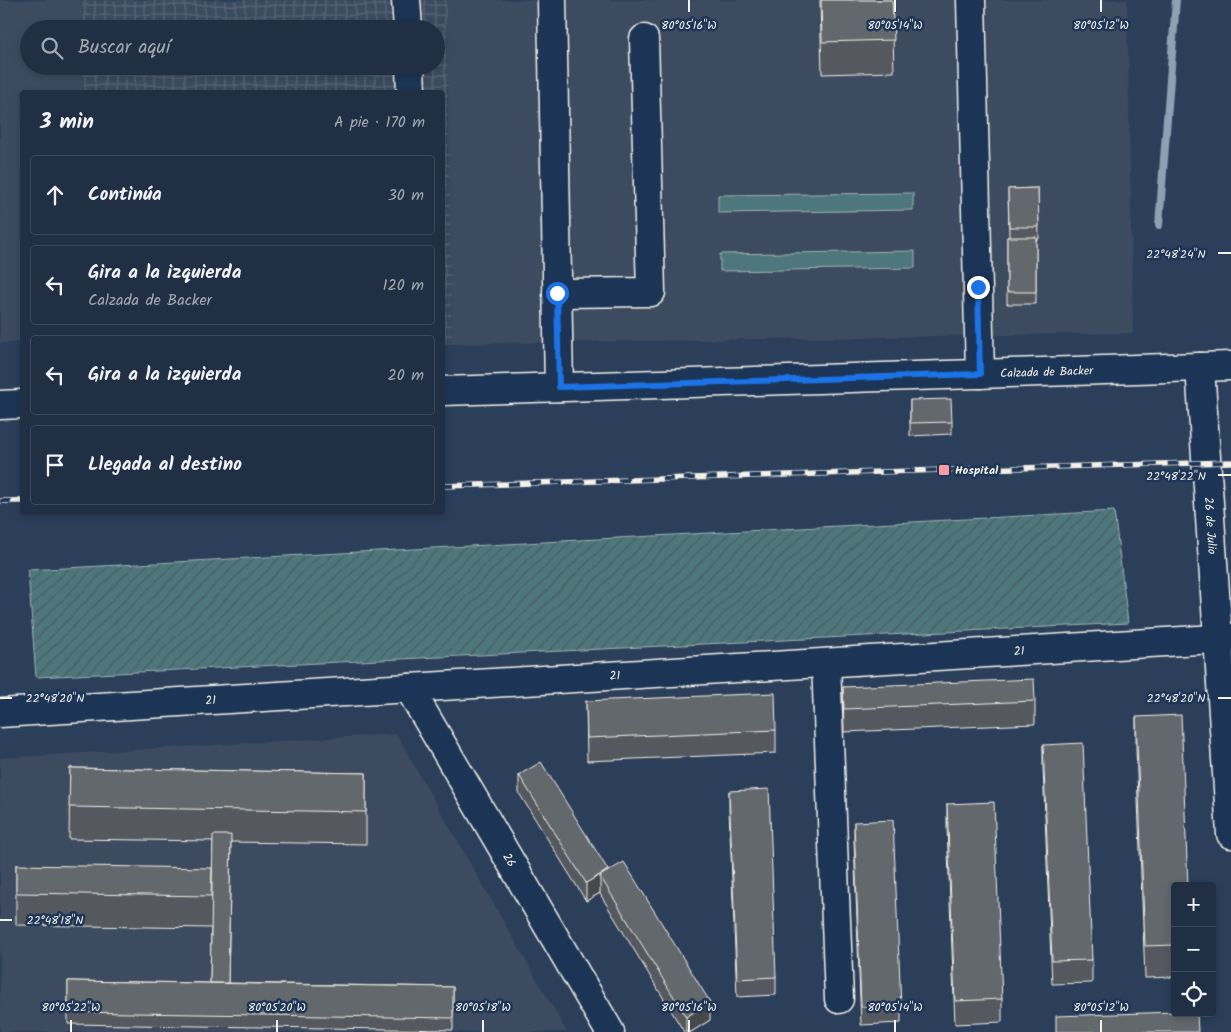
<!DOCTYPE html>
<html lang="es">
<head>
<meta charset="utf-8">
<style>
  body { margin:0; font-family:Kalam,sans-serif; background:#2d3b4f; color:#f1f3f6 }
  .controls { position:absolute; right:15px; bottom:15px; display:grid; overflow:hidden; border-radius:5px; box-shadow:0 2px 8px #0003 }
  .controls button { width:45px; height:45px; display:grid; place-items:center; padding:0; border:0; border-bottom:1px solid #3d4a5d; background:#202f44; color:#f1f3f6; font:25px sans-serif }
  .stop { position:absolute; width:15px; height:15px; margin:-11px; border:4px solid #1a73e8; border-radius:50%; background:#fff }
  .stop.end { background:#1a73e8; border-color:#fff; box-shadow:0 1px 5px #0008 }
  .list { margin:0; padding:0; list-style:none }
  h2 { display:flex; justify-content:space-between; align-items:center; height:65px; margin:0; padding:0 20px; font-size:21px }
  h2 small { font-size:16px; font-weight:400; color:#a2a9b2 }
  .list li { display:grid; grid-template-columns:32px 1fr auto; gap:15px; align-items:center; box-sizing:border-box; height:80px; margin:0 10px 10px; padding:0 10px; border:1px solid #3d4a5d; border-radius:5px }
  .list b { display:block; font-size:19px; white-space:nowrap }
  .list p { margin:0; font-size:16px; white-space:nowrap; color:#a2a9b2 }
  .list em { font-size:16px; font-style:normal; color:#a2a9b2 }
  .icon { flex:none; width:28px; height:28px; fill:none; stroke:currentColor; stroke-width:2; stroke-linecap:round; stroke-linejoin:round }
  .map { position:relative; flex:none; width:1231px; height:1032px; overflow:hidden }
  .search { position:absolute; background:#202f44; box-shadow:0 2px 8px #0003; left:20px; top:20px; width:425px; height:55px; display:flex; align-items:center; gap:12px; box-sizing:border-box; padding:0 18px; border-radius:28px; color:#a2a9b2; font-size:19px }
  .panel { position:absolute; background:#202f44; box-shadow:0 2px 8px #0003; left:20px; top:90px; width:425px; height:425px; border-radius:5px }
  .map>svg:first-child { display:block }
  .built { fill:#3c4b60 }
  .industrial { fill:url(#industrial-grid) }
  .grass { fill:#4e777b; stroke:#a1b4b2 }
  .garden { fill:url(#garden-furrows); stroke:#a1b4b2 }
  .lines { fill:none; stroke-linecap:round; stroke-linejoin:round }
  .stream { stroke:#8ca1b3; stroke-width:8 }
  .minor-casing { stroke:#f4f1e8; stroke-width:31 }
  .major-casing { stroke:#f4f1e8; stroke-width:31 }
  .minor { stroke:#1d3557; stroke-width:28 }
  .major { stroke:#1d3557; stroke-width:28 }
  .rail-casing { stroke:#f4f1e8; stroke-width:5.5 }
  .rail { stroke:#1d3557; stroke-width:4; stroke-dasharray:11; stroke-linecap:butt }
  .wall { fill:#55595e; stroke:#f4f1e8 }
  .shaded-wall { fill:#45494c; stroke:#f4f1e8 }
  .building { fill:#63686d; stroke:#f4f1e8 }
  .route { stroke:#1a73e8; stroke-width:6 }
  .ticks { fill:none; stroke:#f4f1e8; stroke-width:2 }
  .poi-dot { fill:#ff9aa2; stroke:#1d3557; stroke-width:2 }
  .labels { text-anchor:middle; stroke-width:5; stroke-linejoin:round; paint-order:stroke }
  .street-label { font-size:12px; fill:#f4f1e8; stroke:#1d3557 }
  .poi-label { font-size:12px; font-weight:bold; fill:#f4f1e8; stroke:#1d3557; text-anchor:start }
  .ticks-label { font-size:12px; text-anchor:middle; fill:#f4f1e8; stroke:#1d3557; stroke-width:5; stroke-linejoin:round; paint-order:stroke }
</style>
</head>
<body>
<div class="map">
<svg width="1231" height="1032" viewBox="0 0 1231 1032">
  <defs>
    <pattern id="industrial-grid" width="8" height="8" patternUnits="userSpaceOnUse" patternTransform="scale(1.25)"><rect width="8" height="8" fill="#3c4b60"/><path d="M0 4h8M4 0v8" fill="none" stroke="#596577"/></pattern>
    <pattern id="garden-furrows" width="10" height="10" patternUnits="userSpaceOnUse" patternTransform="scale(1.25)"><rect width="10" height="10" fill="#4e777b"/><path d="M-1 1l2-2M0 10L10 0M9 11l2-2" fill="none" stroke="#4b5d5e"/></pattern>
  </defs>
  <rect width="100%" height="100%" fill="#2b3f5b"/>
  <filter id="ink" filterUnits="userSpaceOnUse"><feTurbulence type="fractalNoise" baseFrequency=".02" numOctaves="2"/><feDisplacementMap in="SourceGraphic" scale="10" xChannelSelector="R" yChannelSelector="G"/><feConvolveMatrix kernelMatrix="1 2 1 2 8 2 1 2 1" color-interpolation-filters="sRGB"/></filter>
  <g filter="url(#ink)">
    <path class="built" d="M0 0H82L83 29H29V66H83L84 92H22V342L0 343Z
      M446 0H1127L1133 333 452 344Z
      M396 734 567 1032H0V758Z"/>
    <path class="industrial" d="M82 0H446L452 344H442V92H84L83 66H436V29H83Z"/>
    <path class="grass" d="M913 193V210L718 213V195Z
      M915 251V268L720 271V254Z"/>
    <path class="garden" d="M1114 511 1128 623 36 677 28 570Z"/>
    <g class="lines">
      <path class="stream" d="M1159 225 1176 0"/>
      <defs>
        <g id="minor">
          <path d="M406 0 408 29"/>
          <path d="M552 0 559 387"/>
          <path d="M971 0 980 374"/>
          <path d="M410 66 411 92"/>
          <path d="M557 293 651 292 644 39"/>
          <path id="s1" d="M1200 367 1231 834"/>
          <path d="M826 663 839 999"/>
          <path id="s2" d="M409 688 610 1032"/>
          <path id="s3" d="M0 713 1231 638"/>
        </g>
        <g id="major">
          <path id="s4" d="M442 391 1231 366"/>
          <path d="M0 405 22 404"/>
        </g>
      </defs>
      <use href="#minor" class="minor-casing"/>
      <use href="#major" class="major-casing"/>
      <use href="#minor" class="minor"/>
      <use href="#major" class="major"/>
      <defs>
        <path id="rail" d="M442 486 944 470 1231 462
          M0 501H22"/>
      </defs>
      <use href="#rail" class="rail-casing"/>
      <use href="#rail" class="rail"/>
    </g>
    <path class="wall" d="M820 0H892L894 72 822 74Z
      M1038 188 1039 239H1036V304H1007V237H1009L1008 189Z
      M910 400 952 422V434L910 436Z
      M843 687 1035 701V724L844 732Z
      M586 701 776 730V753L587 761Z
      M1136 717 1175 886V977L1145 978 1136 749Z
      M1043 745 1092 960V983L1052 984 1043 768Z
      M70 768 366 773V844L231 842 228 983 453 987V1030L68 1024V981L210 983 211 928 16 925V865L212 886 213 841 69 839Z
      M519 775 608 871 710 1020 691 1032H684L600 894V893L586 901 519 793Z
      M729 791 776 977V995L737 997 729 809Z
      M947 804 1002 999V1022L955 1024 947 827Z
      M854 822 901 1006V1023L861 1025 854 840Z"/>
    <path class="shaded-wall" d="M608 870V888L600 876V893L586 901V883Z
      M710 1002V1020L691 1032H686V1017Z"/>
    <path class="building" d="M821 0H892L894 40 822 42Z
      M1038 188 1039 227H1009L1008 189Z
      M1007 237H1036V292H1007Z
      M951 399 952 422 910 423V400Z
      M1034 679 1035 701 844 709 843 687Z
      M775 693 776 730 587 738 586 701Z
      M1181 715 1188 886H1175V945L1145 946 1136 717Z
      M1083 743 1092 960 1052 961 1043 745Z
      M541 762 608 870 586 883 519 775Z
      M70 768 366 773V812L69 807Z
      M769 789 776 977 737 979 729 791Z
      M994 802 1002 999 955 1001 947 804Z
      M893 820 901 1006 861 1007 854 822Z
      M213 835H231L228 983H210Z
      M624 862 710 1002 686 1017 600 876Z
      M16 865 212 868 211 896 16 893Z
      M68 981 453 987V1018L68 1012Z
      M1175 1012V1013H1197L1198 1032H1056V1016Z"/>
  </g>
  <g class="lines" filter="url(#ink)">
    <path class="route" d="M557 293 559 387 980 374 978 287"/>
  </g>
  <path class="ticks" d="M689 0V12M895 0V12M1101 0V12M1218 253H1231M1218 475H1231M0 698H12M1218 698H1231M0 920H12M71 1020V1032M277 1020V1032M483 1020V1032M689 1020V1032M895 1020V1032M1101 1020V1032"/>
  <rect class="poi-dot" x="938" y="464" width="12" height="12" rx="2.5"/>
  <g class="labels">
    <g class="street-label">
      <text dy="4" stroke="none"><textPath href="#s4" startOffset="605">Calzada de Backer</textPath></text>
      <text dy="4" stroke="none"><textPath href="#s1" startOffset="159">26 de Julio</textPath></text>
      <text dy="4" stroke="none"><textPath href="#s3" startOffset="1021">21</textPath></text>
      <text dy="4" stroke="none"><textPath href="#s3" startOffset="616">21</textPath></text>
      <text dy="4" stroke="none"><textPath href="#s3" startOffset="211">21</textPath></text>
      <text dy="4" stroke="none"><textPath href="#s2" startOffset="199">26</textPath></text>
    </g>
    <g class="poi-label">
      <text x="955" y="474">Hospital</text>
    </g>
  </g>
  <g class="ticks-label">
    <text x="689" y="29">80°05'16"W</text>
    <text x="895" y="29">80°05'14"W</text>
    <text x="1101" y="29">80°05'12"W</text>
    <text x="1176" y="258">22°48'24"N</text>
    <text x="1176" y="480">22°48'22"N</text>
    <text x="55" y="702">22°48'20"N</text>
    <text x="1176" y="702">22°48'20"N</text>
    <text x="55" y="924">22°48'18"N</text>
    <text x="71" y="1011">80°05'22"W</text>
    <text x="277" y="1011">80°05'20"W</text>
    <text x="483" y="1011">80°05'18"W</text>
    <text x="689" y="1011">80°05'16"W</text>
    <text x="895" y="1011">80°05'14"W</text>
    <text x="1101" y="1011">80°05'12"W</text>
  </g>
</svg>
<div class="controls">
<button>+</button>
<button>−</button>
<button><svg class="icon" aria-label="locate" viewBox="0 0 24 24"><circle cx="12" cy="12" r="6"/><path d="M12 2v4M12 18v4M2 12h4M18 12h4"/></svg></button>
</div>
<div class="stop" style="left:557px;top:293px"></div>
<div class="stop end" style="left:978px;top:287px"></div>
<div class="search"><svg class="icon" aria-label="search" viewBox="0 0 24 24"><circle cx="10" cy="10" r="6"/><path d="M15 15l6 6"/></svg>Buscar aquí</div>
<section class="panel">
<h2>3 min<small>A pie · 170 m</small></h2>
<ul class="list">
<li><svg class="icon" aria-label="ahead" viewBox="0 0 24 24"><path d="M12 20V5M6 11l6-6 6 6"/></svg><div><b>Continúa</b></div><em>30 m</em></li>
<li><svg class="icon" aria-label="left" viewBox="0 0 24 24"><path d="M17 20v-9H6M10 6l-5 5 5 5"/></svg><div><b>Gira a la izquierda</b><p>Calzada de Backer</p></div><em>120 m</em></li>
<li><svg class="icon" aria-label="left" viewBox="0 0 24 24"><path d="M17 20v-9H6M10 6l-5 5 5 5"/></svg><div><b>Gira a la izquierda</b></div><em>20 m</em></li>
<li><svg class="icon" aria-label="arrive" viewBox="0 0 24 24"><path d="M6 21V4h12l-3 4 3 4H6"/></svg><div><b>Llegada al destino</b></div></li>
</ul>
</section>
</div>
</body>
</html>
